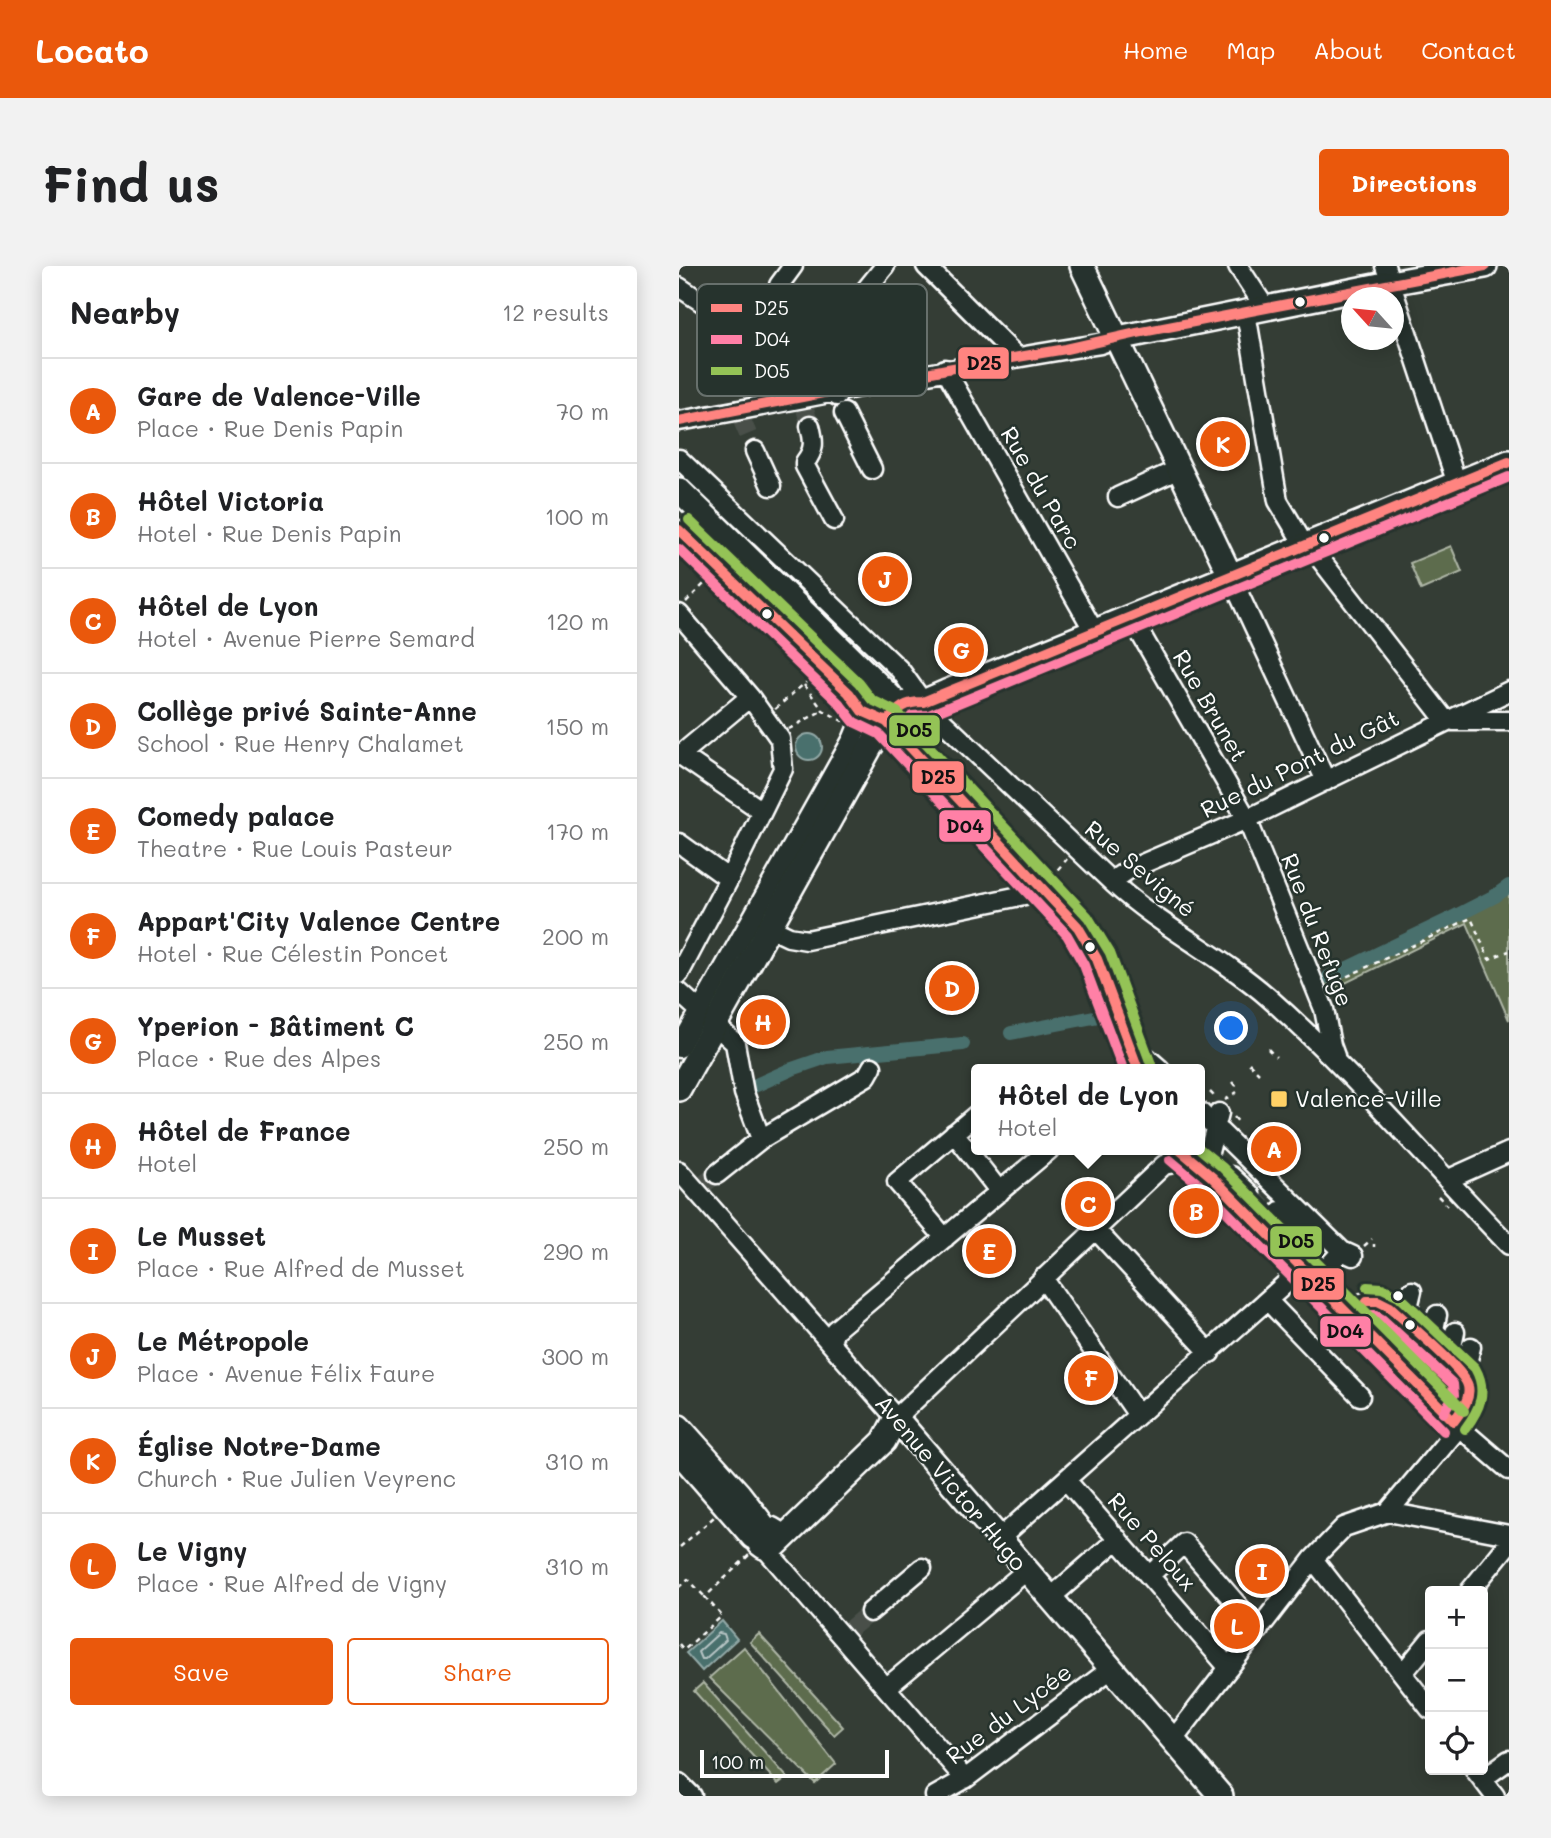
<!DOCTYPE html>
<html lang="en">
<head>
<meta charset="utf-8">
<style>
  body { margin:0; font-family:Mali,sans-serif; background:#f2f2f2; color:#202124 }
  .controls { position:absolute; right:21px; bottom:21px; display:grid; overflow:hidden; border-radius:7px; box-shadow:0 4px 18px #0003 }
  .controls button { width:63px; height:63px; display:grid; place-items:center; padding:0; border:0; border-bottom:2px solid #e0e0e0; background:#fff; color:#202124; font:35px sans-serif }
  .compass { position:absolute; left:662px; top:21px; width:63px; height:63px; border-radius:50%; background:#fff; box-shadow:0 4px 18px #0003; rotate:297deg }
  .scale { position:absolute; left:21px; bottom:18px; width:189px; box-sizing:border-box; padding-left:7px; border:4px solid #fff; border-top:0; font-size:19px; line-height:24px; white-space:nowrap; color:#fff; -webkit-text-stroke:5px #26332d; paint-order:stroke }
  .you { position:absolute; left:553px; top:763px; width:24px; height:24px; margin:-18px; border:5px solid #fff; border-radius:50%; background:#1a73e8; box-shadow:0 0 0 10px #1a73e833 }
  .badge { display:grid; place-items:center; width:46px; height:46px; border-radius:50%; background:#ea580c; color:#fff; font-size:23px; font-weight:700 }
  .pin { position:absolute; translate:-50% -50%; border:4px solid #fff; box-shadow:0 2px 7px #0006 }
  .popup { position:absolute; left:292px; top:798px; width:234px; height:91px; box-sizing:border-box; display:grid; place-content:center; border-radius:7px; background:#fff; filter:drop-shadow(0 2px 5px #0005); font-size:23px; white-space:nowrap; color:#757577 }
  .popup b { font-size:26px; color:#202124 }
  .popup::after { content:''; position:absolute; left:50%; top:100%; margin-left:-14px; border:14px solid transparent; border-top-color:#fff }
  .list { margin:0; padding:0; list-style:none }
  h2 { display:flex; justify-content:space-between; align-items:center; height:91px; margin:0; padding:0 28px; font-size:30px }
  h2 small { font-size:23px; font-weight:400; color:#757577 }
  .list li { display:grid; grid-template-columns:46px 1fr auto; gap:21px; align-items:center; box-sizing:border-box; height:105px; padding:0 28px; border-top:2px solid #e0e0e0 }
  .list b { display:block; font-size:26px; white-space:nowrap }
  .list p { margin:0; font-size:23px; white-space:nowrap; color:#757577 }
  .list em { font-size:23px; font-style:normal; color:#757577 }
  .actions { display:flex; gap:14px; padding:21px 28px }
  .actions a { flex:1; padding:16px 0; border:2px solid #ea580c; border-radius:7px; text-align:center; font-size:24px; color:#ea580c }
  .actions .main { background:#ea580c; color:#fff }
  .icon { flex:none; width:38px; height:38px; fill:none; stroke:currentColor; stroke-width:2; stroke-linecap:round; stroke-linejoin:round }
  .map { position:relative; flex:none; width:830px; height:1530px; overflow:hidden; border-radius:7px }
  header { display:flex; align-items:center; gap:42px; box-sizing:border-box; height:98px; padding:0 35px; background:#ea580c; color:#fff }
  header strong { font-size:33px }
  nav { display:flex; gap:38px; margin-inline-start:auto; font-size:24px }
  .intro { display:flex; align-items:center; justify-content:space-between; box-sizing:border-box; height:168px; padding:0 42px }
  h1 { margin:0; font-size:49px }
  .button { padding:18px 32px; border-radius:7px; background:#ea580c; color:#fff; font-size:24px; font-weight:700 }
  main { display:flex; gap:42px; padding:0 42px }
  aside { flex:1; background:#fff; border-radius:7px; box-shadow:0 4px 18px #0003 }
  .map>svg:first-child { display:block }
  .green { fill:#5d6c4e; stroke:#aeb6a6; stroke-width:2 }
  .water { fill:#4a6f6d; stroke:#92a9a7; stroke-width:2 }
  .lines { fill:none; stroke-linecap:round; stroke-linejoin:round }
  .shore { stroke:#b7c5c5; stroke-width:2 }
  .canal { stroke:#4a6f6d; stroke-width:14 }
  .minor-tunnel { stroke:#485049; stroke-width:18; stroke-dasharray:18 9; stroke-linecap:butt }
  .minor-casing { stroke:#fff; stroke-width:23 }
  .major-casing { stroke:#fff; stroke-width:28 }
  .path { stroke:#fff; stroke-width:2.5; stroke-dasharray:5 5; stroke-linecap:butt }
  .minor { stroke:#26332d; stroke-width:18 }
  .major { stroke:#26332d; stroke-width:23 }
  .bus-1-casing { stroke:#26332d; stroke-width:16 }
  .bus-2-casing { stroke:#26332d; stroke-width:16 }
  .bus-3-casing { stroke:#26332d; stroke-width:16 }
  .bus-1 { stroke:#ff8480; stroke-width:10 }
  .bus-2 { stroke:#ff80a6; stroke-width:10 }
  .bus-3 { stroke:#94c356; stroke-width:10 }
  .bus-dot { fill:#fff; stroke:#26332d; stroke-width:2.5 }
  .poi-dot { fill:#ffd166; stroke:#26332d; stroke-width:2.5 }
  .labels { text-anchor:middle; stroke-width:5; stroke-linejoin:round; paint-order:stroke }
  .street-label { font-size:23px; fill:#fff; stroke:#26332d }
  .poi-label { font-size:23px; fill:#fff; stroke:#26332d; text-anchor:start }
  .key { fill:#26332d; stroke:#67706c; stroke-width:2 }
  .key-label { font-size:19px; fill:#fff }
  .line-badge { stroke:#26332d; stroke-width:2.5 }
  .pale-badge-label { font-size:19px; text-anchor:middle; font-weight:bold; fill:#111 }
</style>
</head>
<body>
<header>
<strong>Locato</strong>
<nav><a>Home</a><a>Map</a><a>About</a><a>Contact</a></nav>
</header>
<div class="intro"><h1>Find us</h1><a class="button">Directions</a></div>
<main>
<aside>
<h2>Nearby<small>12 results</small></h2>
<ul class="list">
<li><span class="badge">A</span><div><b>Gare de Valence-Ville</b><p>Place · Rue Denis Papin</p></div><em>70 m</em></li>
<li><span class="badge">B</span><div><b>Hôtel Victoria</b><p>Hotel · Rue Denis Papin</p></div><em>100 m</em></li>
<li><span class="badge">C</span><div><b>Hôtel de Lyon</b><p>Hotel · Avenue Pierre Semard</p></div><em>120 m</em></li>
<li><span class="badge">D</span><div><b>Collège privé Sainte-Anne</b><p>School · Rue Henry Chalamet</p></div><em>150 m</em></li>
<li><span class="badge">E</span><div><b>Comedy palace</b><p>Theatre · Rue Louis Pasteur</p></div><em>170 m</em></li>
<li><span class="badge">F</span><div><b>Appart'City Valence Centre</b><p>Hotel · Rue Célestin Poncet</p></div><em>200 m</em></li>
<li><span class="badge">G</span><div><b>Yperion - Bâtiment C</b><p>Place · Rue des Alpes</p></div><em>250 m</em></li>
<li><span class="badge">H</span><div><b>Hôtel de France</b><p>Hotel</p></div><em>250 m</em></li>
<li><span class="badge">I</span><div><b>Le Musset</b><p>Place · Rue Alfred de Musset</p></div><em>290 m</em></li>
<li><span class="badge">J</span><div><b>Le Métropole</b><p>Place · Avenue Félix Faure</p></div><em>300 m</em></li>
<li><span class="badge">K</span><div><b>Église Notre-Dame</b><p>Church · Rue Julien Veyrenc</p></div><em>310 m</em></li>
<li><span class="badge">L</span><div><b>Le Vigny</b><p>Place · Rue Alfred de Vigny</p></div><em>310 m</em></li>
</ul>
<div class="actions"><a class="main">Save</a><a>Share</a></div>
</aside>
<div class="map">
<svg width="830" height="1530" viewBox="0 0 830 1530">
  <rect width="100%" height="100%" fill="#343d35"/>
  <filter id="ink" filterUnits="userSpaceOnUse"><feTurbulence type="fractalNoise" baseFrequency=".0143" numOctaves="2"/><feDisplacementMap in="SourceGraphic" scale="14" xChannelSelector="R" yChannelSelector="G"/><feConvolveMatrix kernelMatrix="1 2 1 2 8 2 1 2 1" color-interpolation-filters="sRGB"/></filter>
  <g filter="url(#ink)">
    <path class="green" d="M772 280 783 306 742 324 731 297Z
      M830 622V754L788 657 640 730 636 721 788 648Z
      M80 1368 164 1461 155 1469 71 1376Z
      M65 1381 157 1498 136 1517 30 1412Z
      M24 1417 108 1511 99 1518 15 1425Z"/>
    <path class="water" d="M117 481a13 13 0 1 1 26 0a13 13 0 1 1-26 0Z
      M43 1355 58 1373 23 1405 7 1387Z"/>
    <g class="lines">
      <path class="shore" d="M40 1367 45 1368 47 1374 26 1393H22L19 1386Z"/>
      <path class="canal" d="M650 711 771 653 816 630 830 620
        M332 767 420 750
        M75 820 113 803 148 791 284 778"/>
      <path class="minor-tunnel" d="M125 139 131 160
        M62 152 76 185
        M25 918 38 908
        M571 928 606 964
        M171 1363 191 1346"/>
      <defs>
        <path id="minor" d="M247 0 337 90
          M559 0 587 43
          M706 0 778 218
          M100 19 114 0
          M0 21 157 125 158 130
          M567 47 599 235 621 272 635 285 767 455
          M123 103 206 0
          M266 103 411 358 418 365
          M165 147 193 203
          M0 155C141 131 279 99 421 78L439 72
          M131 160C135 175 136 184 126 196V200L155 254
          M76 185 92 220
          M0 193 221 404 244 436 262 454 435 618C482 661 541 689 589 731 676 808 749 896 830 979
          M439 231 500 203
          M0 264 170 427C187 445 182 453 173 474L0 782
          M551 309 647 515
          M0 348 71 431 101 473 104 503 50 613 0 708
          M452 351 568 553 645 743 652 779 656 790
          M183 445 208 456 399 661 418 693 459 803
          M774 455H830
          M0 488 83 545
          M0 490 71 431
          M0 577 50 613
          M433 615 449 604 568 553 830 425
          M91 662 110 671 128 674 360 626 368 627
          M0 726 56 777 65 827 82 873 188 810 193 801
          M458 783 481 803
          M521 846 663 985 674 990
          M275 867 321 926
          M504 887 528 906 603 985 787 1167 830 1204
          M528 894 540 847
          M0 905 217 1152 485 899 510 894
          M528 906 552 910 571 928
          M38 908 82 873
          M770 913 830 886
          M416 963 531 1087
          M266 972 218 916 297 849
          M641 1009 663 985
          M364 1012 459 1149
          M589 1035 681 1130
          M664 1044 689 1035 705 1037 778 1102 788 1115 791 1130 775 1155
          M701 1055 726 1054 733 1025
          M152 1076 156 1064 162 1059 370 884
          M726 1079 752 1078 758 1049
          M742 1096 770 1095 776 1066
          M757 1112 785 1110 792 1081
          M387 1214 550 1402
          M709 1246 781 1160
          M320 1273 622 1004C647 974 623 965 601 945
          M85 1281 286 1513
          M634 1293 751 1443
          M470 1310 505 1277 580 1364
          M791 1325 830 1277
          M371 1332 439 1273
          M191 1346 243 1302
          M724 1407 751 1374
          M207 1422 347 1305
          M494 1474 634 1293 665 1261 709 1246 830 1269
          M796 1504 816 1530
          M803 1513 830 1494
          M0 1517 13 1530
          M256 1530 286 1513 432 1403"/>
        <path id="major" d="M403 0 551 309
          M439 72 711 17 806 0
          M0 224 221 440
          M0 823 192 480 221 440 230 436H244L267 426 830 196
          M217 1152 542 1530
          M0 1161 60 1228 87 1263
          M0 1186 74 1271
          M100 1274 97 1266 92 1263 84 1264 80 1270 81 1278 85 1281 96 1280 205 1175 217 1152"/>
      </defs>
      <use href="#minor" class="minor-casing"/>
      <use href="#major" class="major-casing"/>
      <path class="path" d="M7 336 30 313
        M125 419 144 444 165 456
        M96 443 133 411
        M110 463 144 444
        M372 611 388 593
        M650 719 792 652 810 693 830 685
        M589 783 597 791
        M570 797 580 807
        M554 816 559 822
        M531 826 538 833
        M546 834 558 826
        M555 851 561 858
        M759 930 769 940
        M685 980 693 973
        M695 981V978
        M1 1281 35 1251
        M0 1321 9 1313 26 1331
        M0 1378 5 1384 43 1350 26 1331 70 1289"/>
      <use href="#minor" class="minor"/>
      <use href="#major" class="major"/>
      <defs>
        <path id="bus-1" d="M0 155 268 103 387 83 458 67 806 0
          M0 264 170 427 183 445 208 456 399 661 418 693 459 803
          M208 456C220 442 225 436 244 436L830 196
          M501 884 533 911 775 1155
          M688 1035H699L711 1041C726 1055 786 1104 789 1120 792 1133 782 1145 775 1155"/>
        <path id="bus-2" d="M0 283 160 437 175 456 200 468 388 669 405 699 444 803
          M219 465 233 450 250 449 830 211
          M491 894 523 921 765 1165
          M688 1049H696L703 1053 774 1118 775 1129 764 1147"/>
        <path id="bus-3" d="M10 254 180 417 193 434 218 446 409 651 431 687 472 798
          M521 883 543 901 785 1145
          M688 1021 703 1022 720 1030 796 1102C809 1125 801 1143 786 1163"/>
      </defs>
      <use href="#bus-1" class="bus-1-casing"/>
      <use href="#bus-2" class="bus-2-casing"/>
      <use href="#bus-3" class="bus-3-casing"/>
      <use href="#bus-1" class="bus-1"/>
      <use href="#bus-2" class="bus-2"/>
      <use href="#bus-3" class="bus-3"/>
    </g>
  </g>
  <g class="bus-dot">
    <circle cx="621" cy="36" r="6"/>
    <circle cx="645" cy="272" r="6"/>
    <circle cx="88" cy="348" r="6"/>
    <circle cx="411" cy="681" r="6"/>
    <circle cx="719" cy="1030" r="6"/>
    <circle cx="731" cy="1059" r="6"/>
  </g>
  <rect class="poi-dot" x="591" y="824" width="18" height="18" rx="3.5"/>
  <g class="labels">
    <g class="street-label">
      <text transform="translate(362 222) rotate(60)" y="8">Rue du Parc</text>
      <text transform="translate(531 440) rotate(60)" y="8">Rue Brunet</text>
      <text transform="translate(621 498) rotate(-26)" y="8">Rue du Pont du Gât</text>
      <text transform="translate(461 603) rotate(40)" y="8">Rue Sevigné</text>
      <text transform="translate(638 664) rotate(69)" y="8">Rue du Refuge</text>
      <text transform="translate(272 1217) rotate(50)" y="8">Avenue Victor Hugo</text>
      <text transform="translate(473 1276) rotate(49)" y="8">Rue Peloux</text>
      <text transform="translate(330 1448) rotate(-37)" y="8">Rue du Lycée</text>
    </g>
    <g class="poi-label">
      <text x="616" y="841">Valence-Ville</text>
    </g>
  </g>
  <rect x="18" y="18" width="230" height="112" rx="10" class="key"/>
  <rect x="32" y="38" width="31" height="8" fill="#ff8480"/>
  <rect x="32" y="69" width="31" height="9" fill="#ff80a6"/>
  <rect x="32" y="101" width="31" height="8" fill="#94c356"/>
  <g class="key-label">
    <text x="75" y="49">D25</text>
    <text x="75" y="80">D04</text>
    <text x="75" y="112">D05</text>
  </g>
  <g class="line-badge">
    <rect x="278" y="80" width="53" height="34" rx="7" fill="#ff8480"/>
    <rect x="209" y="448" width="53" height="33" rx="7" fill="#94c356"/>
    <rect x="232" y="494" width="54" height="34" rx="7" fill="#ff8480"/>
    <rect x="259" y="543" width="54" height="34" rx="7" fill="#ff80a6"/>
    <rect x="590" y="959" width="54" height="33" rx="7" fill="#94c356"/>
    <rect x="613" y="1001" width="53" height="34" rx="7" fill="#ff8480"/>
    <rect x="640" y="1049" width="53" height="33" rx="7" fill="#ff80a6"/>
  </g>
  <g class="pale-badge-label">
    <text x="305" y="104">D25</text>
    <text x="235" y="471">D05</text>
    <text x="259" y="518">D25</text>
    <text x="286" y="567">D04</text>
    <text x="617" y="982">D05</text>
    <text x="639" y="1025">D25</text>
    <text x="666" y="1072">D04</text>
  </g>
</svg>
<div class="controls">
<button>+</button>
<button>−</button>
<button><svg class="icon" aria-label="locate" viewBox="0 0 24 24"><circle cx="12" cy="12" r="6"/><path d="M12 2v4M12 18v4M2 12h4M18 12h4"/></svg></button>
</div>
<svg class="compass" viewBox="-18 -18 36 36"><path d="M0-13l5 13h-10z" fill="#e53935"/><path d="M0 13l5-13h-10z" fill="#757577"/></svg>
<div class="scale">100 m</div>
<div class="you"></div>
<div class="pin badge" style="left:595px;top:883px">A</div>
<div class="pin badge" style="left:517px;top:945px">B</div>
<div class="pin badge" style="left:409px;top:938px">C</div>
<div class="popup"><b>Hôtel de Lyon</b>Hotel</div>
<div class="pin badge" style="left:273px;top:722px">D</div>
<div class="pin badge" style="left:310px;top:985px">E</div>
<div class="pin badge" style="left:412px;top:1112px">F</div>
<div class="pin badge" style="left:282px;top:384px">G</div>
<div class="pin badge" style="left:84px;top:756px">H</div>
<div class="pin badge" style="left:583px;top:1305px">I</div>
<div class="pin badge" style="left:206px;top:313px">J</div>
<div class="pin badge" style="left:544px;top:178px">K</div>
<div class="pin badge" style="left:558px;top:1360px">L</div>
</div>
</main>
</body>
</html>
